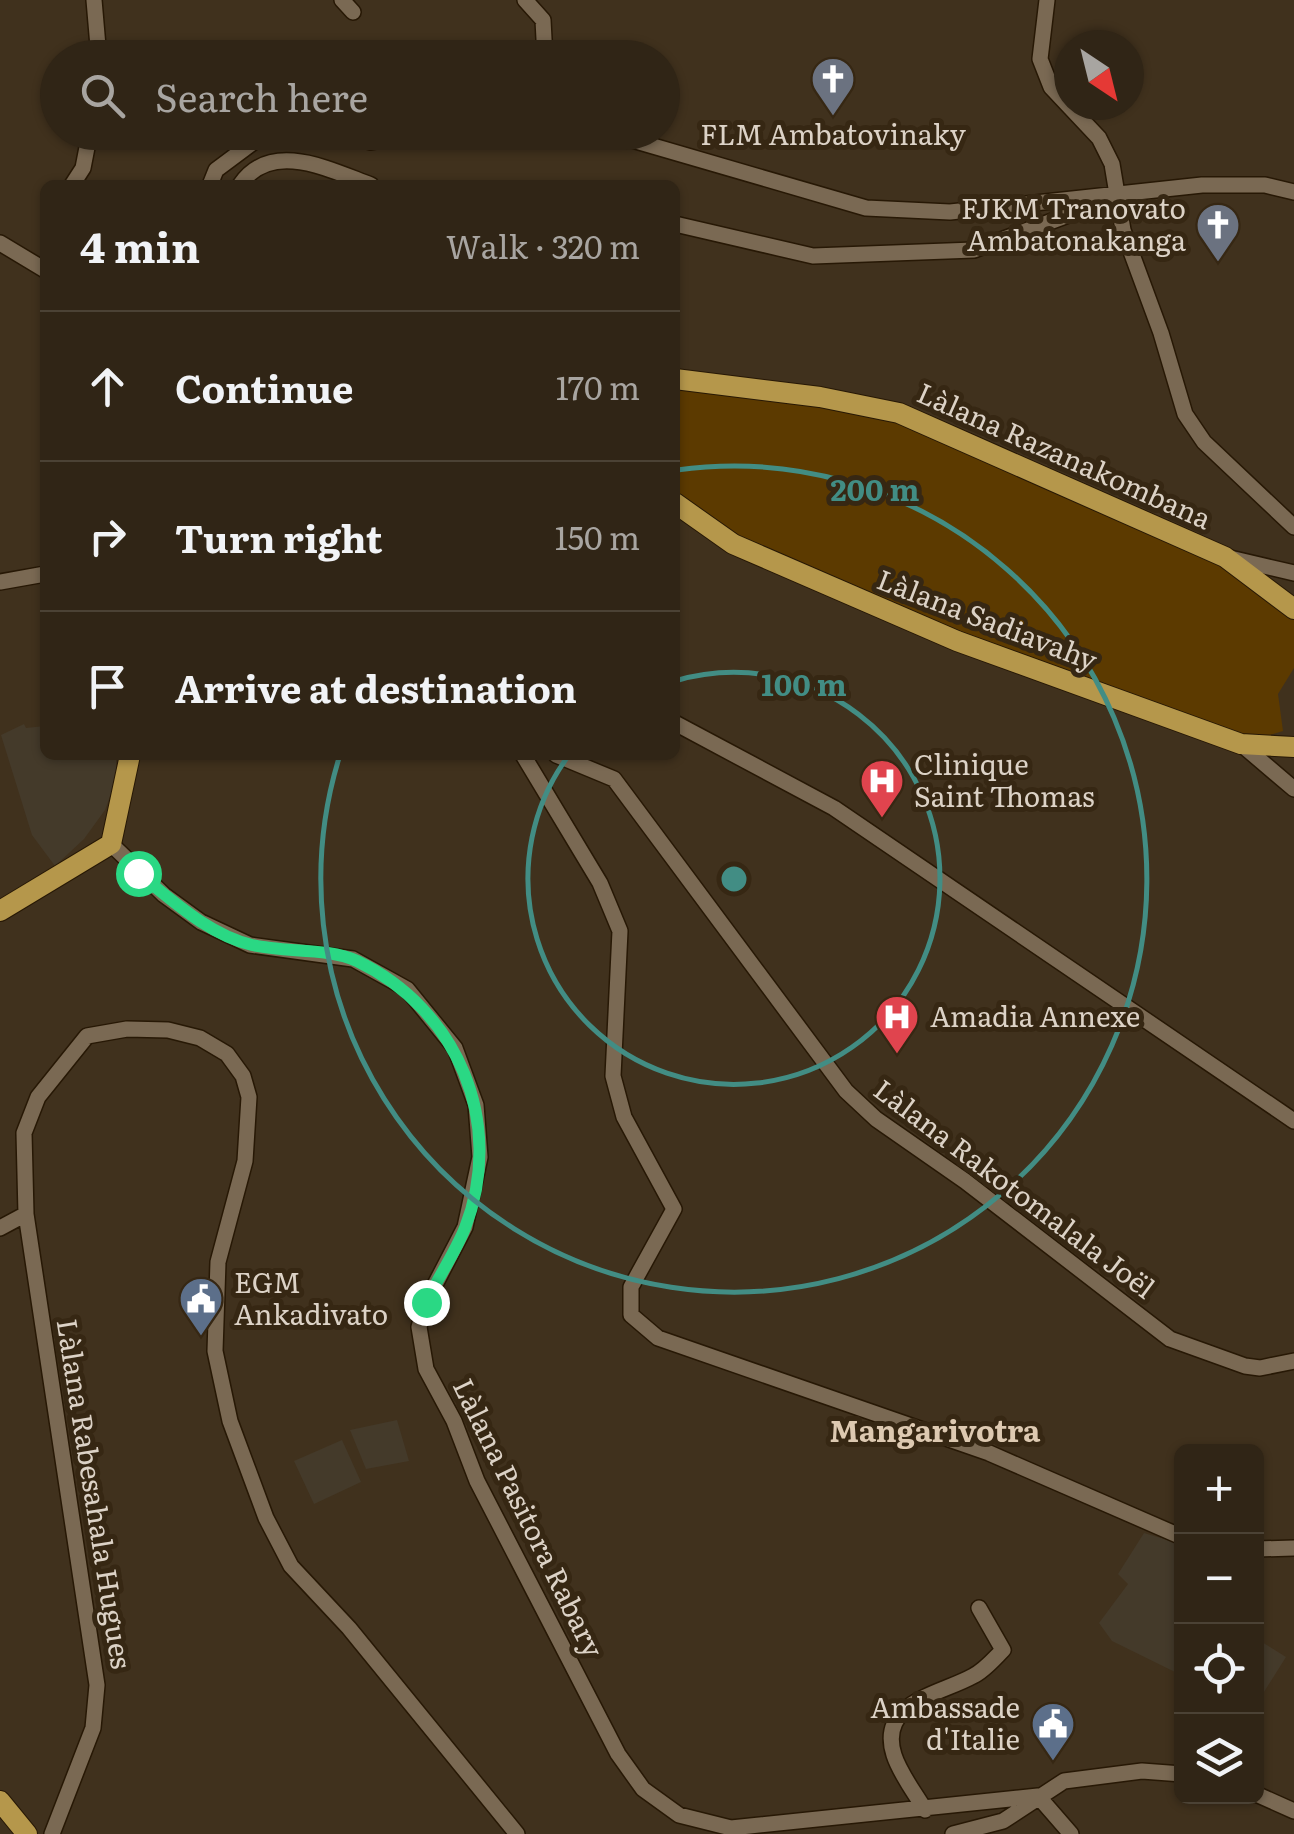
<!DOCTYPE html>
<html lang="en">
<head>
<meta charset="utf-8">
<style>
  body { margin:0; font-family:Literata,serif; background:#3c3123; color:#f1f3f6 }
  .controls { position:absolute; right:30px; bottom:30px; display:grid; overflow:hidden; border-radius:15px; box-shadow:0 2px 8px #0004 }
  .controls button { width:90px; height:90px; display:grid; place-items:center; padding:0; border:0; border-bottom:2px solid #4b4235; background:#302516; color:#f1f3f6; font:50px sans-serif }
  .compass { position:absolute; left:1054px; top:30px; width:90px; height:90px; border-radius:50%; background:#302516; box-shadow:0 2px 8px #0004; rotate:145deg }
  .stop { position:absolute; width:30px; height:30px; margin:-22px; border:8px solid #2ad884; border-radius:50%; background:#fff }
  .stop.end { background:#2ad884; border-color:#fff; box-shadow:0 2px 10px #0008 }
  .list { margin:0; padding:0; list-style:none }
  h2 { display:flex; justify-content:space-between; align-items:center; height:130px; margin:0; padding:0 40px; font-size:42px }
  h2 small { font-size:32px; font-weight:400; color:#a8a5a1 }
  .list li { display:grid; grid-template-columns:65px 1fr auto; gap:30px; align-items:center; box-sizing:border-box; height:150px; padding:0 40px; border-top:2px solid #4b4235 }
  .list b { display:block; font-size:38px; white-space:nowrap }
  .list em { font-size:32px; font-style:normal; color:#a8a5a1 }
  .icon { flex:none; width:55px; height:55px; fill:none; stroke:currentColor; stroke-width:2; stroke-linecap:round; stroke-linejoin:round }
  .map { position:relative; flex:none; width:1294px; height:1834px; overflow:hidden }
  .search { position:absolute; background:#302516; box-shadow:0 2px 8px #0004; left:40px; top:40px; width:640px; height:110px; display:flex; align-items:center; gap:25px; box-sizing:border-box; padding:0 35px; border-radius:55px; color:#a8a5a1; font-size:38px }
  .panel { position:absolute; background:#302516; box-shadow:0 2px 8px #0004; left:40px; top:180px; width:640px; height:580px; border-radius:15px }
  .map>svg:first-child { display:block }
  .education { fill:#443a2a }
  .green { fill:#5c3a00 }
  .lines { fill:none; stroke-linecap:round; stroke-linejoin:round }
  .minor-casing { stroke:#271805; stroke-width:18 }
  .major-casing { stroke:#271805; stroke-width:22 }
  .minor { stroke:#7a6953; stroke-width:15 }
  .major { stroke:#b5974b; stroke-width:20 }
  .route { stroke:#2ad884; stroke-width:12 }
  .ring { fill:none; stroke:#428d84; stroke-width:5 }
  .labels { text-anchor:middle; stroke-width:10; stroke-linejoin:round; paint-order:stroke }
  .poi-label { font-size:28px; fill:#dcd2c6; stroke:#362713; text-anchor:start }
  .street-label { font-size:28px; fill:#dcd2c6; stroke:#362713 }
  .neighbourhood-label { font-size:30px; font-weight:bold; fill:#ddc9b1; stroke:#362713 }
  .centre { fill:#428d84; stroke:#362713; stroke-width:5 }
  .ring-label { font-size:30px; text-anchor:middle; font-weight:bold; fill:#428d84; stroke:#362713; stroke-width:10; stroke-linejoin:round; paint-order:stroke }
</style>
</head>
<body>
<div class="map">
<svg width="1294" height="1834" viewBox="0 0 1294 1834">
  <rect width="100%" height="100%" fill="#40311d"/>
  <path class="education" d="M24 724 26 728 45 726V755H116V780L105 810 84 839 55 866 32 835 1 735Z
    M397 1420 409 1461 366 1469 350 1430Z
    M342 1440 361 1482 314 1504 294 1461Z
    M1144 1533 1181 1544V1675L1112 1641 1099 1623 1128 1584 1118 1574Z
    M1257 1639 1286 1657 1257 1703Z"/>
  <path class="green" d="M683 381 899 413 1225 557 1294 618V668L1278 694 1283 731 1241 744 743 549 675 501V397Z"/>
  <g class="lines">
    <defs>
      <path id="minor" d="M94 0 99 58
        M342 0 353 12
        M525 0 543 20 545 58
        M1047 0 1040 59 1051 87 1099 138 1112 164 1123 230 1161 333 1185 414 1204 442 1294 527
        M336 132 371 142 426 132
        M605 132 866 208 950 212 1202 185H1265L1294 192
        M72 185 83 168 90 132
        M210 185 216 170 267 132
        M240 185C271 139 330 170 371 185
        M675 224 813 256 974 250 1098 204
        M0 243 45 270
        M1230 558 1294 573
        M0 582 45 574
        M675 723 834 808 1294 1121
        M1241 744 1294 789
        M523 755 600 883 620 931 613 1076 624 1117 674 1209 631 1287V1315L658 1338 989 1453 1182 1537
        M556 755 614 779 846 1091 876 1119 965 1181 1170 1339 1245 1366 1260 1368 1294 1361
        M111 844 164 895 201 922 250 945 353 959 407 989 455 1048 476 1105 480 1157 465 1227 426 1302 419 1327 426 1369 454 1421 477 1481 618 1754 643 1789 679 1815 731 1828 1038 1796 1071 1834
        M0 1228 26 1214
        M1256 1549 1294 1548
        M1256 1794 1294 1811
        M925 1810C915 1793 900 1774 894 1755 877 1702 941 1694 973 1676 984 1671 994 1659 1003 1650L979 1608
        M52 1834 93 1728 97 1685 26 1214 24 1133 38 1097 87 1036 127 1029 168 1030 200 1038 227 1054 243 1076 249 1097 245 1161 218 1262 215 1351 230 1421 266 1518 291 1566 349 1628 517 1834
        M953 1834 1003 1821 1064 1781 1142 1771 1182 1774"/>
      <path id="major" d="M675 379 820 397 899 413 1225 557 1294 609
        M675 503 733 544 957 641 1241 744 1294 747
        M0 911 111 844 130 755
        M0 1801 27 1834"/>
    </defs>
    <use href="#minor" class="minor-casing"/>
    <use href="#major" class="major-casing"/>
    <use href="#minor" class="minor"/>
    <use href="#major" class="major"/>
  </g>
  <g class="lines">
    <path class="route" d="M138 873C172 900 209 935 252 945 285 953 327 947 357 961 457 1009 506 1122 465 1228 455 1253 438 1278 426 1302"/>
  </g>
  <g class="ring">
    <path d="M675 681A206 206 0 1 1 569 755"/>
    <path d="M677 470A413 413 0 1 1 339 758"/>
  </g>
  <defs>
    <symbol id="church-pin" viewBox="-11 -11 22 30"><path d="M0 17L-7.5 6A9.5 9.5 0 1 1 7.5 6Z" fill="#6b7280" stroke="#362713"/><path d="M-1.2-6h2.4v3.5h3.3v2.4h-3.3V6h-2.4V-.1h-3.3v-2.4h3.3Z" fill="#fff"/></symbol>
    <symbol id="hospital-pin" viewBox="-11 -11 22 30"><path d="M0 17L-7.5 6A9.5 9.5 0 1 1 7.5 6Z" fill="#e0444e" stroke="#362713"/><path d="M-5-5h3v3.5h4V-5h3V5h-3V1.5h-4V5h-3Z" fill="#fff"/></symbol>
    <symbol id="civic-pin" viewBox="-11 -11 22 30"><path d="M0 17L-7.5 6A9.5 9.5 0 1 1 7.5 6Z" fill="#5c6f8a" stroke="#362713"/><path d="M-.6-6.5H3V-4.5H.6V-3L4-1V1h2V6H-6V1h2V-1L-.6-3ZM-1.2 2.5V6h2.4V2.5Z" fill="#fff"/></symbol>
  </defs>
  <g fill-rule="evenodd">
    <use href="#church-pin" x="808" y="54" width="50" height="68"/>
    <use href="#church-pin" x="1193" y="200" width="50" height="68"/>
    <use href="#hospital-pin" x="857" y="756" width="50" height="68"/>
    <use href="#hospital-pin" x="872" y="992" width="50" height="68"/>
    <use href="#civic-pin" x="176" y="1274" width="50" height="68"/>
    <use href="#civic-pin" x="1028" y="1699" width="50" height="68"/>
  </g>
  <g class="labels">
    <g class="poi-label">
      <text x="833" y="145" text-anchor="middle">FLM Ambatovinaky</text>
      <text x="1186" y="219" text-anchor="end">FJKM Tranovato<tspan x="1186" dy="32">Ambatonakanga</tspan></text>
      <text x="914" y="775">Clinique<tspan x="914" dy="32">Saint Thomas</tspan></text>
      <text x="930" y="1027">Amadia Annexe</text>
      <text x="234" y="1293">EGM<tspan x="234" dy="32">Ankadivato</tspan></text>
      <text x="1020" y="1718" text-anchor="end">Ambassade<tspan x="1020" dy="32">d'Italie</tspan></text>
    </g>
    <g class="street-label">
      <text transform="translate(1064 456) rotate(24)" y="10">Làlana Razanakombana</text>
      <text transform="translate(987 620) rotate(21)" y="10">Làlana Sadiavahy</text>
      <text transform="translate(1014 1189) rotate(37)" y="10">Làlana Rakotomalala Joël</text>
      <text transform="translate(94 1494) rotate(81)" y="10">Làlana Rabesahala Hugues</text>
      <text transform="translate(528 1518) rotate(64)" y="10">Làlana Pasitora Rabary</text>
    </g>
    <g class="neighbourhood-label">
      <text x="935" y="1442">Mangarivotra</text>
    </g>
  </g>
  <circle cx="734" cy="879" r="15" class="centre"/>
  <g class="ring-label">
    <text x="875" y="501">200 m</text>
    <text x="804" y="696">100 m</text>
  </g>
</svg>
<div class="controls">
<button>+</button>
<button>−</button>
<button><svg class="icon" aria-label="locate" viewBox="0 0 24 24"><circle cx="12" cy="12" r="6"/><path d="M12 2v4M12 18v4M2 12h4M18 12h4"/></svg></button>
<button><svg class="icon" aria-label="layers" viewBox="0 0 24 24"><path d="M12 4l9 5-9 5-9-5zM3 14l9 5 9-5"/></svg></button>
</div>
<svg class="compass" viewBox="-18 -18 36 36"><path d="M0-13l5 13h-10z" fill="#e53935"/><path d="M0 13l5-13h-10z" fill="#a8a5a1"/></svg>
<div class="stop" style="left:138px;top:873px"></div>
<div class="stop end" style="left:426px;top:1302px"></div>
<div class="search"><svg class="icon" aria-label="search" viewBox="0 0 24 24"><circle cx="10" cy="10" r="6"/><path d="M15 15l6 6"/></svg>Search here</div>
<section class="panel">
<h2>4 min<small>Walk · 320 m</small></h2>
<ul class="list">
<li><svg class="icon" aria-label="ahead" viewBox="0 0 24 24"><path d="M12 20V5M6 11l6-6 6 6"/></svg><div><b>Continue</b></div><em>170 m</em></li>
<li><svg class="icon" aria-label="right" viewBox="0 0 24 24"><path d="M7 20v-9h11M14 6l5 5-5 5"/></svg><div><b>Turn right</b></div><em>150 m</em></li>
<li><svg class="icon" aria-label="arrive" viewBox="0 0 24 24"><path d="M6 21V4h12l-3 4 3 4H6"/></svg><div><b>Arrive at destination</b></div></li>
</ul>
</section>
</div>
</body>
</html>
